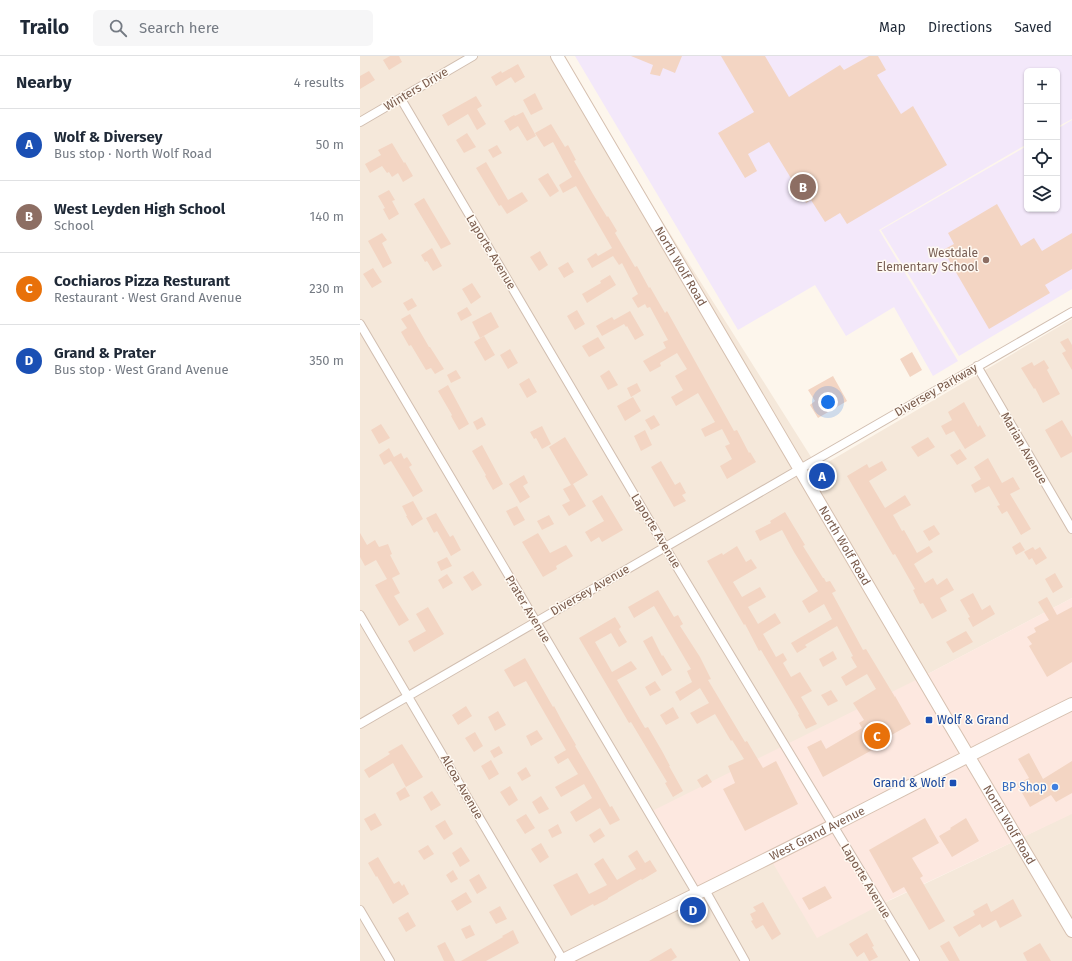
<!DOCTYPE html>
<html lang="en">
<head>
<meta charset="utf-8">
<style>
  body { margin:0; font-family:"Fira Sans",sans-serif; background:#f6f6f7; color:#1f2937 }
  .controls { position:absolute; right:12px; top:12px; display:grid; overflow:hidden; border-radius:6px; box-shadow:0 1px 3px #0004 }
  .controls button { width:36px; height:36px; display:grid; place-items:center; padding:0; border:0; border-bottom:1px solid #e0e1e3; background:#fff; color:#1f2937; font:20px sans-serif }
  .you { position:absolute; left:468px; top:346px; width:14px; height:14px; margin:-10px; border:3px solid #fff; border-radius:50%; background:#1a73e8; box-shadow:0 0 0 6px #1a73e833 }
  .badge { display:grid; place-items:center; width:26px; height:26px; border-radius:50%; background:#db2777; color:#fff; font-size:13px; font-weight:700 }
  .pin { position:absolute; translate:-50% -50%; border:2px solid #fff; box-shadow:0 1px 4px #0006 }
  .list { margin:0; padding:0; list-style:none }
  h2 { display:flex; justify-content:space-between; align-items:center; height:52px; margin:0; padding:0 16px; font-size:17px }
  h2 small { font-size:13px; font-weight:400; color:#747a83 }
  .list li { display:grid; grid-template-columns:26px 1fr auto; gap:12px; align-items:center; box-sizing:border-box; height:72px; padding:0 16px; border-top:1px solid #e0e1e3 }
  .list b { display:block; font-size:15px; white-space:nowrap }
  .list p { margin:0; font-size:13px; white-space:nowrap; color:#747a83 }
  .list em { font-size:13px; font-style:normal; color:#747a83 }
  .icon { flex:none; width:22px; height:22px; fill:none; stroke:currentColor; stroke-width:2; stroke-linecap:round; stroke-linejoin:round }
  .map { position:relative; flex:none; width:712px; height:905px; overflow:hidden }
  header { display:flex; align-items:center; gap:24px; box-sizing:border-box; height:56px; padding:0 20px; background:#fff; border-bottom:1px solid #e0e1e3 }
  header strong { font-size:19px }
  nav { display:flex; gap:22px; margin-inline-start:auto; font-size:14px }
  .search { width:280px; height:36px; background:#f6f6f7; display:flex; align-items:center; gap:10px; box-sizing:border-box; padding:0 14px; border-radius:6px; color:#747a83; font-size:15px }
  main { display:flex }
  aside { flex:1; background:#fff }
  .map>svg:first-child { display:block }
  .residential { fill:#f5e8da }
  .commercial { fill:#fde8e0 }
  .education { fill:#f3e8fa }
  .building { fill:#f3d5c3 }
  .lines { fill:none; stroke-linecap:round; stroke-linejoin:round }
  .minor-casing { stroke:#d1beb0; stroke-width:10 }
  .secondary-casing { stroke:#d6c0b0; stroke-width:14 }
  .minor { stroke:#fff; stroke-width:8 }
  .secondary { stroke:#fff; stroke-width:12 }
  .education-dot { fill:#8d6e63; stroke:#fffaf3; stroke-width:1.5 }
  .transit-dot { fill:#1a4fb4; stroke:#fffaf3; stroke-width:1.5 }
  .shop-dot { fill:#3f7fe0; stroke:#fffaf3; stroke-width:1.5 }
  .labels { text-anchor:middle; stroke-width:3; stroke-linejoin:round; paint-order:stroke }
  .street-label { font-size:12px; fill:#7a5c4d; stroke:#fffaf3 }
  .education-label { font-size:12px; fill:#785e54; stroke:#fffaf3; text-anchor:end }
  .transit-label { font-size:12px; fill:#164399; stroke:#fffaf3; text-anchor:start }
  .shop-label { font-size:12px; fill:#366cbe; stroke:#fffaf3; text-anchor:end }
</style>
</head>
<body>
<header>
<strong>Trailo</strong>
<div class="search"><svg class="icon" aria-label="search" viewBox="0 0 24 24"><circle cx="10" cy="10" r="6"/><path d="M15 15l6 6"/></svg>Search here</div>
<nav><a>Map</a><a>Directions</a><a>Saved</a></nav>
</header>
<main>
<aside>
<h2>Nearby<small>4 results</small></h2>
<ul class="list">
<li><span class="badge" style="background:#1a4fb4">A</span><div><b>Wolf &amp; Diversey</b><p>Bus stop · North Wolf Road</p></div><em>50 m</em></li>
<li><span class="badge" style="background:#8d6e63">B</span><div><b>West Leyden High School</b><p>School</p></div><em>140 m</em></li>
<li><span class="badge" style="background:#e8710a">C</span><div><b>Cochiaros Pizza Resturant</b><p>Restaurant · West Grand Avenue</p></div><em>230 m</em></li>
<li><span class="badge" style="background:#1a4fb4">D</span><div><b>Grand &amp; Prater</b><p>Bus stop · West Grand Avenue</p></div><em>350 m</em></li>
</ul>
</aside>
<div class="map">
<svg width="712" height="905" viewBox="0 0 712 905">
  <rect width="100%" height="100%" fill="#fdf6ec"/>
  <path class="residential" d="M0 0H198L458 412 712 263V542L562 621 337 838 201 905H0Z
    M712 757V868L661 782Z
    M655 785 712 880V905H212L411 804 518 850Z"/>
  <path class="commercial" d="M712 542V758L521 848 473 769 337 838 288 757 562 621Z
    M473 773 518 850 457 882 411 804Z"/>
  <path class="education" d="M215 0H712V63L697 71V15H667V88L519 174 598 305 573 320 534 251 486 280 455 229 378 274Z
    M712 64V233L599 300 521 174 667 90V153H697V73Z"/>
  <path class="building" d="M30 0H39L42 6 29 14 23 4Z
    M271 0H322L315 17 303 12 300 20 290 18 293 9Z
    M361 0H405L429 41 480 9 484 14 509 0H518L526 14 517 19 541 58 553 50 587 109 487 168 480 157 465 166 451 144 446 147 409 86 388 98 397 115 385 122 358 77 394 56Z
    M158 8 165 21 155 27 151 21 136 30 131 21 141 15 142 17Z
    M9 15 15 24 0 33V20Z
    M175 37 183 53 171 59 163 44Z
    M116 40 122 50 117 53 126 68 117 74 108 58 88 70 82 59Z
    M163 56 176 80 167 85 158 70 150 75 144 65 154 59 155 60Z
    M191 68 205 91 208 89 216 104 214 105 233 138 247 161 248 160 257 175 255 177 275 211 277 210 289 232 290 231 305 257 307 255 374 375 377 374 389 397 390 396 396 406 367 423 360 410 372 403 365 390 370 388 362 373 345 381 341 373 355 366 338 337 316 350 311 341 323 334 315 320 327 313 317 297 300 307 301 310 290 316 283 305 306 292 303 286 308 284 290 251 287 252 285 248 278 252 272 242 278 238 262 207 259 209 253 200 232 212 227 203 236 197 238 200 252 192 216 130 203 137 199 129 212 121 193 86 184 91 175 77Z
    M107 77 116 91 104 97 96 84Z
    M32 87 44 107 45 106 53 120 43 126 38 117 32 121 29 116 27 117 22 110 10 117 5 108 21 99 18 94Z
    M137 89 142 97 133 102 128 94Z
    M126 106 148 144 162 136 168 145 147 158 141 149 139 150 116 112Z
    M188 117 199 135 190 141 178 123Z
    M29 134 35 144 32 145 39 158 29 164 23 153 25 152 18 140Z
    M64 142 91 188 81 193 54 148Z
    M637 148 661 190 674 182 682 195 712 177V213L685 229 690 237 629 273 583 194 594 188 588 177Z
    M22 177 27 184 22 187 32 207 23 212 8 185Z
    M72 192 82 210 73 215 67 205 65 206 61 199Z
    M180 195 188 209 179 215 170 201Z
    M208 206 214 216 204 222 198 212Z
    M13 212 22 226 12 232 3 218Z
    M250 219 256 229 227 247 222 238 241 227 240 225Z
    M112 227 121 241 111 248 102 233Z
    M52 242 57 250 48 255 43 247Z
    M107 251 112 259 101 265 97 257Z
    M217 254 225 268 215 274 207 260Z
    M270 255 284 279 275 284 267 270 266 271 264 268 242 280 236 270 252 261 254 264Z
    M131 256 139 271 120 282 112 266Z
    M50 258 69 291H70L84 313 75 318 71 312 66 314 51 289 49 290 41 276 47 272 41 263Z
    M124 280 135 299 125 305 114 286Z
    M238 281 245 292 229 301 222 290Z
    M708 282 712 289V314L702 297 706 295 700 286Z
    M150 293 158 307 148 313 140 299Z
    M552 296 562 314 550 321 540 303Z
    M684 304 689 312 687 314 700 338 683 347 675 332 674 333 661 312 672 306 674 310Z
    M96 314 101 322 91 327 87 319Z
    M249 314 258 329 248 334 240 320Z
    M473 320 487 345 458 362 450 349 455 345 448 334Z
    M169 322 177 336 167 342 159 328Z
    M277 327 281 335 271 341 267 332Z
    M88 329 109 368 99 374 91 360 92 359 78 335Z
    M273 341 281 355 265 365 257 350Z
    M604 346 618 371 620 369 626 380 605 393 594 375 586 379 581 370 592 364 588 356Z
    M294 359 300 369 291 374 285 364Z
    M122 361 126 369 117 374 113 366Z
    M702 364 712 381V396L701 402 685 374Z
    M21 368 30 382 19 388 11 374Z
    M182 370 191 388 182 393 176 382 174 383 170 376Z
    M285 374 292 389 281 395 274 380Z
    M205 381 228 419 213 428 226 450 209 460 202 449 210 445 203 433 211 429 189 391Z
    M568 381 575 391 558 401 551 391Z
    M122 389 143 428 133 434 125 420 126 419 112 395Z
    M29 392 34 401 41 397 44 403 47 401 52 409 49 411 63 435 53 441 31 405 24 409 19 399Z
    M600 393 607 403 597 409 590 399Z
    M628 402 642 427 653 421 660 433 650 438 671 473 661 479 647 455 642 458 637 450 640 449 629 430 615 437 611 429 621 423 614 411Z
    M301 405 315 429 320 426 326 437 322 439 326 445 314 451 291 411Z
    M522 405 527 414 509 425 525 452 545 439 551 449 533 459 542 475 544 474 557 497 569 490 573 496 554 508 565 527 573 522 577 529 587 522 594 534 580 542 587 555 572 563 563 547 560 548 553 534 555 533 535 498 533 499 487 420 507 408 509 412Z
    M164 419 168 427 163 430 170 441 160 447 149 428Z
    M242 439 263 474 242 486 239 481 231 486 225 476 244 465 232 445Z
    M53 445 63 463 52 470 46 460H47L42 450Z
    M157 450 165 464 154 470 146 455Z
    M425 456 445 489 443 490 463 522H464L466 526 470 525 476 535 472 537 503 594 506 593 535 641V640L551 668 512 690 514 693 463 721 447 691 461 684 466 693 502 672 499 667 504 664 493 647 516 633 507 618 486 630 481 621 497 611 491 601 493 600 477 570 445 589 447 591 437 597 431 587 472 563 464 548 449 557 442 545 458 535 434 496 422 474 400 485 395 475 411 467 410 465Z
    M76 457 90 481 93 479 101 494 91 500 77 475 74 477 66 462Z
    M189 459 194 468 182 474 177 465Z
    M574 469 580 478 569 485 563 475Z
    M0 477 7 489 15 484 19 491 28 488 32 498 30 499 40 518 32 522 40 537 34 540 49 564 39 570 15 529 27 523 16 504 5 510 0 501Z
    M178 477 190 497 206 489 213 500 196 510 197 513 183 521 162 486Z
    M660 486 665 494 656 499 652 491Z
    M377 490 386 506 391 503 397 512 373 526 382 541 400 531 406 541 388 551 398 568 415 557 421 567 403 578 416 601 423 597 427 604 423 607 431 621 440 616 452 635 441 641 457 668 446 673 438 659 439 658 401 594 399 595 385 568 384 569 347 505 362 497 363 499Z
    M673 491 675 494 680 491 687 502 676 509 672 502 669 504 664 496Z
    M87 501 92 510 81 515 77 506Z
    M113 515 122 529 112 535 103 521Z
    M695 517 703 531 693 537 685 523Z
    M87 518 93 527 83 533 78 524Z
    M298 534 314 561 318 559 323 568 320 570 340 601 351 623 348 624 385 686 387 685 403 712 416 705 438 748 385 775 363 733 375 727 368 710 384 703 372 684 371 685 355 658 337 668 330 657 349 647 340 632 320 645 315 636 332 626 327 615 331 613 294 550 274 562 268 551Z
    M613 537 622 554 630 549 635 558 613 571 608 562 610 561 600 544Z
    M687 541 697 559 712 551V606L687 621 669 590 672 588 667 581 676 576 674 572 689 564 678 546Z
    M68 551 84 578 54 596 48 585 66 575 56 558Z
    M255 561 261 571 259 573 267 586 259 591 251 577 235 586 252 616 271 605 277 613 257 624 285 672 288 671 302 695 310 710H309L323 735 313 741 305 727 307 726 271 666 269 667 219 582Z
    M606 575 613 586 593 597 586 586Z
    M292 580 302 600 303 599 312 614 302 620 283 585Z
    M473 595 477 603 463 611 459 603Z
    M165 602 193 651 194 650 202 665 216 689 215 690 236 726 250 751 252 750 260 764 250 769 240 752 216 766 210 756 232 742 224 728 201 741 195 731 218 718 208 702 198 708 194 701 206 694 166 625 154 631 144 614Z
    M295 625 301 634 290 640 285 631Z
    M471 634 478 645 468 650 461 639Z
    M106 650 112 660 98 669 92 659Z
    M313 651 319 662 306 669 300 659Z
    M138 655 146 669 135 675 128 661Z
    M177 674 183 683 171 690 166 680Z
    M115 676 123 690 114 696 105 682Z
    M42 688 63 721 46 731 33 707 9 722 4 714 30 698 28 696Z
    M139 690 143 697 134 702 130 695Z
    M669 697 683 723 712 705V737L696 746 691 739 670 751 657 728 669 722 658 703Z
    M131 704 139 718 129 724 121 710Z
    M166 711 171 720 162 725 157 717Z
    M347 718 352 726 342 732 337 724Z
    M150 730 158 744 149 750 140 736Z
    M45 731 50 740 40 745 36 737Z
    M72 735 81 749 71 755 63 741Z
    M181 740 189 753 179 758 172 746Z
    M15 757 22 769 11 775 4 763Z
    M166 758 175 772 165 778 156 764Z
    M565 762 579 787 552 802 563 820 560 822 585 865 569 874 544 831 533 837 509 794Z
    M606 762 619 785 592 801 579 780 591 773 590 772Z
    M85 764 93 778 84 784 75 770Z
    M198 768 202 777 192 782 188 774Z
    M240 772 245 780 234 787 229 779Z
    M181 787 189 801 180 807 171 793Z
    M68 789 74 798 64 804 58 795Z
    M101 791 110 805 100 811 92 797Z
    M277 794 285 807 290 804 297 815 282 824 281 823 248 842V843L234 850 233 848 211 860 193 829 217 817 229 838 247 829 234 808 243 802 257 824 276 813 268 800Z
    M18 801 34 828 39 825 42 830 44 828 49 838 33 848 17 820 16 821 8 807Z
    M93 814 98 823 91 827 86 819Z
    M119 818 127 832 117 838 109 824Z
    M465 830 472 842 449 854 442 842Z
    M106 836 112 846 97 855 91 845Z
    M653 843 662 860 640 872 636 864 622 872 620 868 599 881 593 871 615 859 613 855 627 847 631 856Z
    M403 846 421 878 412 884 403 869 396 873 391 865 393 864 390 858 396 855 393 851Z
    M140 850 147 863 136 868 129 856Z
    M48 856 56 870 46 876 38 862Z
    M110 869 115 879 106 883 101 873Z
    M153 874 159 887 126 905H101L143 881 142 880Z
    M507 877 514 890 512 891 518 901 510 905H509L504 896 497 901 489 888Z
    M589 885 600 905H589L580 890Z
    M85 886 95 905H84L77 890Z
    M680 887 691 905H667L663 897Z
    M311 892 317 901 311 905H289Z"/>
  <g class="lines">
    <defs>
      <path id="minor" d="M41 43 305 491 555 905
        M0 66 113 0
        M0 268 337 838
        M617 310 712 473
        M0 559 203 904
        M0 668 440 413 712 256
        M345 834 385 905
        M0 854 30 905"/>
      <g id="secondary">
        <path id="s1" d="M197 0 590 669 712 875"/>
        <path id="s2" d="M201 905C291 860 382 816 472 770 552 729 631 688 712 648"/>
      </g>
    </defs>
    <use href="#minor" class="minor-casing"/>
    <use href="#secondary" class="secondary-casing"/>
    <use href="#minor" class="minor"/>
    <use href="#secondary" class="secondary"/>
  </g>
  <circle class="education-dot" cx="626" cy="204" r="4"/>
  <g class="transit-dot">
    <rect x="565" y="660" width="8" height="8" rx="2"/>
    <rect x="589" y="723" width="8" height="8" rx="2"/>
  </g>
  <circle class="shop-dot" cx="695" cy="731" r="4"/>
  <g class="labels">
    <g class="street-label">
      <text transform="translate(56 33) rotate(-31)" y="4">Winters Drive</text>
      <text transform="translate(131 196) rotate(59)" y="4">Laporte Avenue</text>
      <text dy="4" stroke="none"><textPath href="#s1" startOffset="244">North Wolf Road</textPath></text>
      <text transform="translate(576 334) rotate(-30)" y="4">Diversey Parkway</text>
      <text transform="translate(664 392) rotate(60)" y="4">Marian Avenue</text>
      <text transform="translate(296 475) rotate(59)" y="4">Laporte Avenue</text>
      <text dy="4" stroke="none"><textPath href="#s1" startOffset="568">North Wolf Road</textPath></text>
      <text transform="translate(230 534) rotate(-30)" y="4">Diversey Avenue</text>
      <text transform="translate(168 553) rotate(59)" y="4">Prater Avenue</text>
      <text transform="translate(102 731) rotate(60)" y="4">Alcoa Avenue</text>
      <text dy="4" stroke="none"><textPath href="#s1" startOffset="892">North Wolf Road</textPath></text>
      <text dy="4" stroke="none"><textPath href="#s2" startOffset="286">West Grand Avenue</textPath></text>
      <text transform="translate(506 825) rotate(59)" y="4">Laporte Avenue</text>
    </g>
    <g class="education-label">
      <text x="618" y="201">Westdale<tspan x="618" dy="14">Elementary School</tspan></text>
    </g>
    <g class="transit-label">
      <text x="577" y="668">Wolf &amp; Grand</text>
      <text x="585" y="731" text-anchor="end">Grand &amp; Wolf</text>
    </g>
    <g class="shop-label">
      <text x="687" y="735">BP Shop</text>
    </g>
  </g>
</svg>
<div class="controls">
<button>+</button>
<button>−</button>
<button><svg class="icon" aria-label="locate" viewBox="0 0 24 24"><circle cx="12" cy="12" r="6"/><path d="M12 2v4M12 18v4M2 12h4M18 12h4"/></svg></button>
<button><svg class="icon" aria-label="layers" viewBox="0 0 24 24"><path d="M12 4l9 5-9 5-9-5zM3 14l9 5 9-5"/></svg></button>
</div>
<div class="you"></div>
<div class="pin badge" style="left:462px;top:420px;background:#1a4fb4">A</div>
<div class="pin badge" style="left:443px;top:131px;background:#8d6e63">B</div>
<div class="pin badge" style="left:517px;top:680px;background:#e8710a">C</div>
<div class="pin badge" style="left:333px;top:854px;background:#1a4fb4">D</div>
</div>
</main>
</body>
</html>
